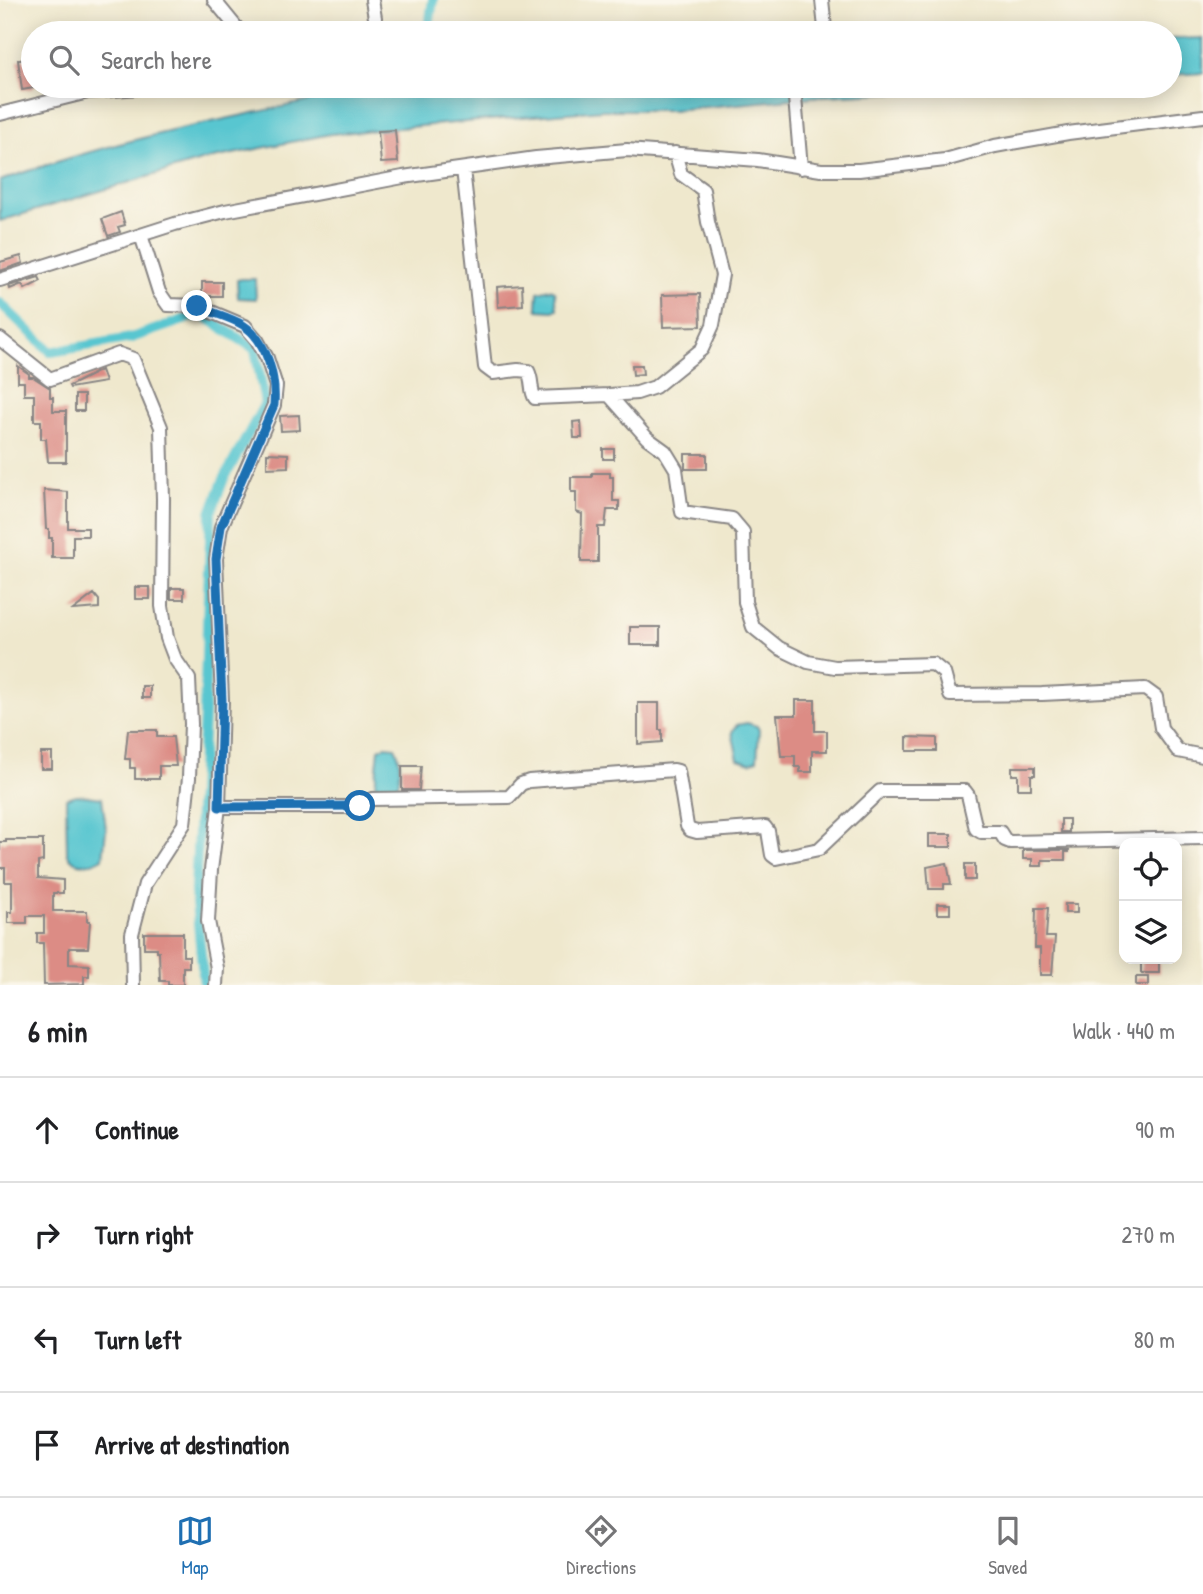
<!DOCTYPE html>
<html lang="en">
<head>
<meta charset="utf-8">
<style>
  body { margin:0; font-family:"Patrick Hand",sans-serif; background:#f2f2f2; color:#202124 }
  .controls { position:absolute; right:21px; bottom:21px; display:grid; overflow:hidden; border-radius:14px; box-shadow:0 4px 18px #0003 }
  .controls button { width:63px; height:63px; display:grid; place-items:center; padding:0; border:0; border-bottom:2px solid #e0e0e0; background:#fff; color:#202124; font:35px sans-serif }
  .stop { position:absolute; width:21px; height:21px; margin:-16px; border:5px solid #1f6fb2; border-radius:50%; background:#fff }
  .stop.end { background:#1f6fb2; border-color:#fff; box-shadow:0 2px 7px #0008 }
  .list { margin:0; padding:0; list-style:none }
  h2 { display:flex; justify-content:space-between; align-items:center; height:91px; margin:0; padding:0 28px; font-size:30px }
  h2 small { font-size:23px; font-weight:400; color:#757577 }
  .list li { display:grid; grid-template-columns:46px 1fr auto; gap:21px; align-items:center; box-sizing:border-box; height:105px; padding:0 28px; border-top:2px solid #e0e0e0 }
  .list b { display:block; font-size:26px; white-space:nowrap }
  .list em { font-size:23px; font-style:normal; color:#757577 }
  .icon { flex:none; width:38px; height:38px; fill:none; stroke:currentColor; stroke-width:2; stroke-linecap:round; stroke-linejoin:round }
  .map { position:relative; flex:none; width:1203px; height:985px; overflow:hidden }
  .search { position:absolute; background:#fff; box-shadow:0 4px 18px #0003; left:21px; right:21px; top:21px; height:77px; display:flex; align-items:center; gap:18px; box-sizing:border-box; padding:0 24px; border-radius:38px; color:#757577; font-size:26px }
  .sheet { height:511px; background:#fff }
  nav { display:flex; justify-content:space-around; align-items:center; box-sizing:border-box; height:98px; border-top:2px solid #e0e0e0; background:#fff; font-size:19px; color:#757577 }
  nav a { display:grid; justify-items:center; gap:4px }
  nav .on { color:#1f6fb2 }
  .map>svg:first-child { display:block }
  .water { fill:#59c6d0; stroke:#3e7486; stroke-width:2 }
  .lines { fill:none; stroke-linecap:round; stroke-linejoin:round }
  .canal { stroke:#59c6d0; stroke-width:10 }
  .building { fill:#dc8c85 }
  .minor-casing { stroke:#888584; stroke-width:16 }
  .minor { stroke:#fff; stroke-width:12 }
  .route { stroke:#1f6fb2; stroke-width:9 }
</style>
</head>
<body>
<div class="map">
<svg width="1203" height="985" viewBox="0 0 1203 985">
  <rect width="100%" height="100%" fill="#fbf7ec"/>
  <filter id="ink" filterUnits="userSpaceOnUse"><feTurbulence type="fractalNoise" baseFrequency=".0143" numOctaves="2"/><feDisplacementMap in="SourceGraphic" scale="14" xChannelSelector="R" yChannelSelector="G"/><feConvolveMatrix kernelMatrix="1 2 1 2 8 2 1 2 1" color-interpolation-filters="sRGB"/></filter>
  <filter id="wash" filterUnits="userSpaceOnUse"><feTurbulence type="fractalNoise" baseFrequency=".00686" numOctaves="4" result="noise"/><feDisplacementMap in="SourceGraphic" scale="28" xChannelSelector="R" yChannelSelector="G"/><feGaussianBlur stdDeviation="1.57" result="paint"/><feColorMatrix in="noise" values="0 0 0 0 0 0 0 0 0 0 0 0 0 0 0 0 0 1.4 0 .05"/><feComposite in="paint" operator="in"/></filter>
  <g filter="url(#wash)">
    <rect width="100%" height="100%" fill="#efe8cd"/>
    <path class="water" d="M1203 38V73L1170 75V39Z
      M380 86H1036L823 96 672 110H601L330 134 204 160 0 221V181C123 136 253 114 380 86Z
      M242 279H255L256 299 238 298 237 280Z
      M550 289 555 291 557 309 553 311 538 310 537 308 538 292Z
      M747 723 757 726 759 730 757 760 750 763 738 759 732 732 737 725Z
      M386 746 395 747C401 757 402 780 395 789L379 790 375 787 379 749Z
      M77 795 102 798 106 829 103 858C91 865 74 868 67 853L66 798Z"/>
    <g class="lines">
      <path class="canal" d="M428 33 433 0
        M0 303 51 352 131 338 201 314 255 349 265 403 223 481 211 513 204 716 195 891 204 985"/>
    </g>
    <g id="blocks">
      <path class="building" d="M30 59 34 88 22 90 18 60Z
        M395 130 398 162 381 163 378 131Z
        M121 212 125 225 118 227 120 232 108 236 102 219Z
        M21 256 23 263 0 271V262Z
        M39 277 41 281 25 289 22 284 10 289 9 286Z
        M202 282H222V296H202Z
        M522 285 523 305 498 307 497 287Z
        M700 294 701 326 663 327 662 295Z
        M632 365H642L643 374 633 375Z
        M18 366 29 374V377H33L50 388V397H53V411H66V462H48L46 439H41V421H34V395H24V382H18Z
        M101 370 105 382 70 388 69 386Z
        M75 395H84V411H75Z
        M299 415 300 430 281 431 280 416Z
        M581 421 582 438H574L573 422Z
        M603 449H614V459H603Z
        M267 453 288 454V467L267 468Z
        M685 454H707V469H685Z
        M592 473H610V477H613V501H619V510H607L605 527H598V562H581L582 514 576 512V492H571V477H592Z
        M44 490 68 492V528H88V536H73V558H52V538H49V529H46Z
        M135 587H150V599H135Z
        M171 588H184V599H171Z
        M94 594 99 600V608L73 610Z
        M630 627H660V645H630Z
        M142 686H150V698H142Z
        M796 700H815V731H827V751H812V772H800V767H795V756H781L777 715H796Z
        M638 703H659V730H662V742L638 744Z
        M128 730H157V737H173L176 766H159V779H135V768H130V759H125Z
        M907 737 937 738V751H907Z
        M41 753H52V769H41Z
        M402 766H421L419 790H402Z
        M1012 767H1035V775H1031V789H1018V775H1012Z
        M1061 819H1069V832H1061Z
        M929 834H951V847H929Z
        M6 840H43V861L38 862V878L63 880V893H53V911H87V921H90L88 948H69V964L89 965V976H84V984L44 985 43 943H37V933H44V916H27V923H8V912H12V882H5V868H0V842H6Z
        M1023 850H1069V852H1065V860H1042V866H1032V859H1023Z
        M947 863 951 884H944V889H929L927 867Z
        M965 864H975V880H965Z
        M937 904H950V914H937Z
        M1065 904H1077V913H1065Z
        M1036 908H1048L1046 937H1055L1052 975H1040V948H1035Z
        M144 933H183V956H189V967H183V985H168V981H160L159 952H157V948H144Z
        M1141 959H1159V973H1141Z
        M1136 977H1148V985H1136Z"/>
    </g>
  </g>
  <g filter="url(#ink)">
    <use href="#blocks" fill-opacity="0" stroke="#888584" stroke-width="2"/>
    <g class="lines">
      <defs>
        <path id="minor" d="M214 0 241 33
          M372 0 375 18 374 33
          M814 33 823 32 825 28 822 0
          M794 86 801 168
          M0 114 88 92 165 86
          M675 153 681 174 703 190 708 222 722 275 713 325 702 349 655 387 637 393 609 395 647 438 665 451 676 469 682 512 732 519 743 532 745 602 753 627 779 648 808 662 835 667 933 664 944 673 950 695 1042 694 1145 689 1156 697 1161 728 1178 751 1203 756
          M463 169 485 367 493 373 518 370 528 371C533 380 530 391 535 398L609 395
          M141 235 159 292 168 305 197 306 245 326 257 340 267 358 276 386 274 405 221 527 216 559 222 700 219 807 211 870 208 921 217 968 216 985
          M0 280 175 224 225 211 403 177 536 158 627 150 758 160 821 170H859L945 160 995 146 1068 133 1203 116
          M0 339 50 379 119 354 133 359 161 427 163 499 162 606 167 638 175 659 189 679 191 724 189 778 184 824 145 884 132 934 133 985
          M219 807H355L372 799 509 797 521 784 529 781 674 770 678 771 687 826 690 830 697 832 765 827 768 831 772 855 776 858 819 849 880 791H965L968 795 976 829 981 832H1000L1005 840 1010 842 1203 838"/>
      </defs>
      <use href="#minor" class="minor-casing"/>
      <use href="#minor" class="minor"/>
    </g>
  </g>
  <g class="lines" filter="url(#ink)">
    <path class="route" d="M197 306C212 313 230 317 243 325 268 341 276 379 274 405L221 527 216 559 222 700 219 807 360 806"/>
  </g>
</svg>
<div class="controls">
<button><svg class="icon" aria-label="locate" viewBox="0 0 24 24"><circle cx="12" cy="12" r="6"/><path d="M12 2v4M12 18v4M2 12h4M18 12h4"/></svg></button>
<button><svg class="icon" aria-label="layers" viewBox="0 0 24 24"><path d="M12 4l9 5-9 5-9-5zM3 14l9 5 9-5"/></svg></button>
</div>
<div class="stop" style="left:360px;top:806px"></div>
<div class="stop end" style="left:197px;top:306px"></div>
<div class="search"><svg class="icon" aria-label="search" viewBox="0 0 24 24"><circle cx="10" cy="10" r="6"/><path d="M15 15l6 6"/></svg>Search here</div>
</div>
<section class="sheet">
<h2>6 min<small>Walk · 440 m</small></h2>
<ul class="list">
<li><svg class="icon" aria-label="ahead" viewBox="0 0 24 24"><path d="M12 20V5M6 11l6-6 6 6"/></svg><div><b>Continue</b></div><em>90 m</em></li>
<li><svg class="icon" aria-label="right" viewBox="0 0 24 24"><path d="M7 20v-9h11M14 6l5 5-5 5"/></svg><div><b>Turn right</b></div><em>270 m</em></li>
<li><svg class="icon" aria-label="left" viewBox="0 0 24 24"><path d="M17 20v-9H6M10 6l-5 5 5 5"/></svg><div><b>Turn left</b></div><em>80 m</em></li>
<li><svg class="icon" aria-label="arrive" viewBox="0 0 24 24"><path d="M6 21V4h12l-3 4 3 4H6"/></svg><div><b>Arrive at destination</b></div></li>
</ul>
</section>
<nav>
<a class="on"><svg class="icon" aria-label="map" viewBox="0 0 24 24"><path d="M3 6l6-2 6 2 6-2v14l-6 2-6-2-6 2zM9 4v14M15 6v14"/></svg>Map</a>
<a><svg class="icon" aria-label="directions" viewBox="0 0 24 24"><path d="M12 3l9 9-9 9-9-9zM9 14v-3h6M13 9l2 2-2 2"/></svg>Directions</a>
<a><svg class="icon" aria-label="saved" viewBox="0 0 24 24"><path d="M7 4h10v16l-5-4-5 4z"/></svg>Saved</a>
</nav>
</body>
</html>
